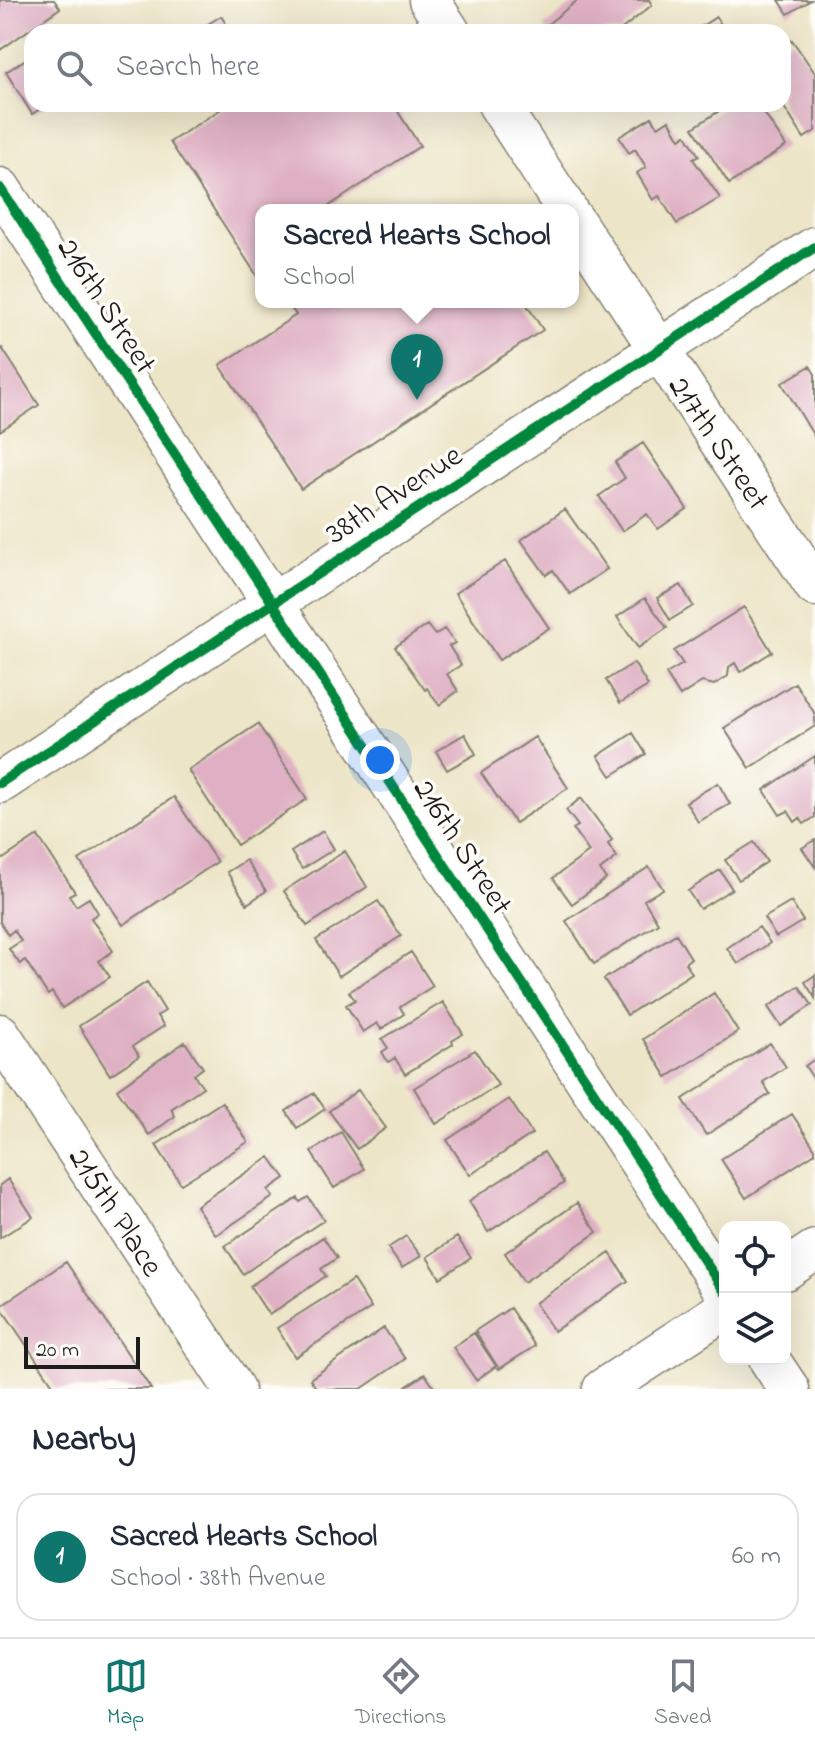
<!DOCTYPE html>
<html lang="en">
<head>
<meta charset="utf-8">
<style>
  body { margin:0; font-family:"Indie Flower",sans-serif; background:#f2f2f3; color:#1f2937 }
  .controls { position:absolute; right:24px; bottom:24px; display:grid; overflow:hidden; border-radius:16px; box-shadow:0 8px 32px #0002 }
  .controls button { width:72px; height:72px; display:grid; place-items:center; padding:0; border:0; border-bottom:2px solid #e0e1e3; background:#fff; color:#1f2937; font:40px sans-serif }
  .scale { position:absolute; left:24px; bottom:20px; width:116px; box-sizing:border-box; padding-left:8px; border:4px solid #1c1c1c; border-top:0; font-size:22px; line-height:28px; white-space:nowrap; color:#1c1c1c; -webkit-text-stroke:6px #fdfcf7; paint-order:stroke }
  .you { position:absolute; left:380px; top:760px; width:28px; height:28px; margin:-20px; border:6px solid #fff; border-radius:50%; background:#1a73e8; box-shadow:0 0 0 12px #1a73e833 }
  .badge { display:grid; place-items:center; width:52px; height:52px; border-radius:50%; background:#0f766e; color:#fff; font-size:26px; font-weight:700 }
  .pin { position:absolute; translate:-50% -66px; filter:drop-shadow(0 2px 4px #0008) }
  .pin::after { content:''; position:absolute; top:42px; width:28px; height:24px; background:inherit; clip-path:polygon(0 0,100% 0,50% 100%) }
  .popup { position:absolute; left:255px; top:204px; width:324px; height:104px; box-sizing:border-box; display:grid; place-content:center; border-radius:16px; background:#fff; filter:drop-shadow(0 2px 6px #0005); font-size:26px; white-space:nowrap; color:#747a83 }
  .popup b { font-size:30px; color:#1f2937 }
  .popup::after { content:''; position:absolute; left:50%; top:100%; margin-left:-16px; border:16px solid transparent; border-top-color:#fff }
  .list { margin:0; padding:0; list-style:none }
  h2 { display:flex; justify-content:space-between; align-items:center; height:104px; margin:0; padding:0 32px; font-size:34px }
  h2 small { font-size:26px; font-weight:400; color:#747a83 }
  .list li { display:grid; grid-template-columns:52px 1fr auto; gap:24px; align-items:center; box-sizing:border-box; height:128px; margin:0 16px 16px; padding:0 16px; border:2px solid #e0e1e3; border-radius:24px }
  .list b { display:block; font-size:30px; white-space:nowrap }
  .list p { margin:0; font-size:26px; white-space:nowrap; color:#747a83 }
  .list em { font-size:26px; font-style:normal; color:#747a83 }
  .icon { flex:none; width:44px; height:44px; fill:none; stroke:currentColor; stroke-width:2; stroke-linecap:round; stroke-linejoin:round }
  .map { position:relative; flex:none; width:815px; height:1389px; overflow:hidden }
  .search { position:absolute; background:#fff; box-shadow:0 8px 32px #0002; left:24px; right:24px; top:24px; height:88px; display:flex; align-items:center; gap:20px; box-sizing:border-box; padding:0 28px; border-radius:24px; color:#747a83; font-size:30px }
  .sheet { height:248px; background:#fff }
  nav { display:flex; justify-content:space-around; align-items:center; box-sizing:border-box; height:112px; border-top:2px solid #e0e1e3; background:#fff; font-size:22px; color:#747a83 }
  nav a { display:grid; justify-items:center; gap:4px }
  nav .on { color:#0f766e }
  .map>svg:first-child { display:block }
  .building { fill:#dfb0c4 }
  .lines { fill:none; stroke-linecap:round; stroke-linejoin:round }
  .minor-casing { stroke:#848072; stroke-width:43 }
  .minor { stroke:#fff; stroke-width:40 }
  .cycleway-casing { stroke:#fdfcf7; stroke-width:15 }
  .cycleway { stroke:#00873e; stroke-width:10 }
  .labels { text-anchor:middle; stroke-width:7; stroke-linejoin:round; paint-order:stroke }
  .street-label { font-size:32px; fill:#1c1c1c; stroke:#fdfcf7 }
</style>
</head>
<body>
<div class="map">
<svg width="815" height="1389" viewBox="0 0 815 1389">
  <rect width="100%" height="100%" fill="#fdfcf7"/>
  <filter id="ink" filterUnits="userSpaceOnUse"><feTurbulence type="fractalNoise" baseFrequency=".0125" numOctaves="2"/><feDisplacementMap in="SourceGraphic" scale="16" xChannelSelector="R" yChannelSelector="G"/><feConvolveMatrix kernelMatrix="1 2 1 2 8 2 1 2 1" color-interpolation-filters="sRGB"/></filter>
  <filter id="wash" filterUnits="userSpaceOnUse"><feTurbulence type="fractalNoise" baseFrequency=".006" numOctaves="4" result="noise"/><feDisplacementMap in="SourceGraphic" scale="32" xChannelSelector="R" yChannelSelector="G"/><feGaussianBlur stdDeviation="1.8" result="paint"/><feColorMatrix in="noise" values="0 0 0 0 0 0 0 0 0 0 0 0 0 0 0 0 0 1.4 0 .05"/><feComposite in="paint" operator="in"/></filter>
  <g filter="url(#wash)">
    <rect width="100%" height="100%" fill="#ede5c7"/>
    <g id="blocks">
      <path class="building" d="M0 0H54L60 8 0 50Z
        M578 0H649L652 5 622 29 624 32H547L544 27Z
        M779 0H811L788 14Z
        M221 16 231 32H195Z
        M716 17 726 32H693Z
        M792 40 815 73V131L804 138 782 104 783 46Z
        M32 55V104H48L32 114 6 72Z
        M229 104H393L420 146 323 210H261V282L170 142Z
        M730 104H758L786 146 729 184 693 128Z
        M652 117 658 127 669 120 680 139 686 135 699 156 693 159 720 198 677 224 659 196 653 200 637 173 646 167 635 149 629 153 619 137Z
        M287 302H525L543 330 301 489 220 365 296 315Z
        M2 348 39 405 0 431V350Z
        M810 366 815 374V438L782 383Z
        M643 443 687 509 658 529 647 514 622 531 599 496 625 478 615 462Z
        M565 509 607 569 570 594 553 570 546 575 521 540Z
        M505 561 549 628 499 660 455 593Z
        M681 585 693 606 670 620 657 598Z
        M645 598 667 628 638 648 617 617Z
        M744 607 772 652 740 672 735 663 729 667 728 676 714 685 702 682 680 696 666 674 683 664 674 651Z
        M427 625 435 635 444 629 455 643 449 646 461 665 447 674 458 691 439 705 427 688 425 690 395 647Z
        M634 663 648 686 620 703 606 680Z
        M795 683 815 714V726L750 768 724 728Z
        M258 724 307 799 237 845 188 770Z
        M633 733 646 754 611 776 598 756Z
        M465 734 476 754 447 770 436 751Z
        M535 737 568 788 515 823 481 773Z
        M815 756V817L804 824 800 818 795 822 788 811 780 815 764 790Z
        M718 783 730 804 698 822 686 802Z
        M174 797 217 862 123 925 79 860Z
        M581 798 612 840 608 844 617 857 600 870 606 879 572 904 553 878 589 852 573 829 578 826 566 810Z
        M323 831 334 849 302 869 291 852Z
        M38 836 75 892 69 895 76 906 89 898 98 913 91 918 113 951 99 961 110 977 62 1008 52 992 48 995 25 960 20 964 9 949 21 941 14 930 8 935 0 922V861Z
        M815 840V867L802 848Z
        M754 842 767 862 739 880 725 860Z
        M345 851 367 887 307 926 284 891Z
        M246 860 266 891 247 904 227 872Z
        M649 867 663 889 644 900 658 923 594 964 566 921Z
        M720 870 732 889 700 909 688 891Z
        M378 901 401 936 339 976 316 940Z
        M791 902 803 921 776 937 764 918Z
        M759 927 770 943 738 964 727 948Z
        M676 934 691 958 685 963 692 973 627 1015 604 979Z
        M411 952 433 986 400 1007 404 1014 381 1029 377 1023 363 1032 346 1005 355 1000 349 992Z
        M815 975V998L805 982Z
        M147 982 165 1011 157 1016 164 1026 133 1046 139 1056 110 1075 79 1026Z
        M799 986 812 1005 781 1026 768 1007Z
        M714 993 738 1032 667 1077 643 1039Z
        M443 1002 463 1034 452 1041 453 1044 405 1074 395 1058 388 1062 382 1052 388 1048 382 1039Z
        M185 1042 203 1068 194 1075 203 1087 171 1109 175 1116 149 1135 117 1089Z
        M770 1043 786 1067 763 1082 770 1094 706 1135 683 1099Z
        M475 1050 498 1085 436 1124 414 1088Z
        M815 1059V1081L805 1066Z
        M358 1090 386 1128 357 1149 329 1111Z
        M314 1093 325 1109 297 1128 286 1111Z
        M509 1099 532 1134 470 1175 447 1140Z
        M222 1102 248 1142 181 1184 156 1145Z
        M792 1114 815 1149V1153L746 1198 721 1159Z
        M341 1132 364 1169 334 1188 311 1152Z
        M544 1152 564 1183 488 1232 469 1201Z
        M270 1157 285 1178 268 1190 273 1197 216 1235 196 1206Z
        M8 1179 33 1217 0 1238V1185Z
        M308 1197 324 1220 243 1274 225 1246 298 1198 300 1202Z
        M577 1203 597 1232 524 1282 505 1253Z
        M406 1236 421 1256 402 1268 388 1248Z
        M323 1237 337 1258 321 1269 326 1276 269 1315 250 1286Z
        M457 1237 471 1258 440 1278 427 1257Z
        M610 1253 628 1281 554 1331 535 1303Z
        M66 1262 126 1351 151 1389H56L0 1306Z
        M353 1280 371 1308 295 1357 277 1328Z
        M510 1308 535 1346 499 1369 475 1331Z
        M384 1328 405 1359 361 1389H317L310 1379Z
        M474 1333 496 1366 476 1380 453 1347Z
        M425 1374 435 1389H403Z"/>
    </g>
  </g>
  <g filter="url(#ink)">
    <use href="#blocks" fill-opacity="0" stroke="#848072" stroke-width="2"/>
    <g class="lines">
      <defs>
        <path id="minor" d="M429 0 450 32
          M498 104 567 210
          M0 188 725 1292
          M573 219 815 586
          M0 783 815 247
          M0 1034 234 1389
          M785 1270 815 1250
          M769 1359 789 1389
          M603 1389 725 1309"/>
      </defs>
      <use href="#minor" class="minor-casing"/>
      <use href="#minor" class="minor"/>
      <defs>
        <path id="cycleway" d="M0 188 725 1292
          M0 783 815 247"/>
      </defs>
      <use href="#cycleway" class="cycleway-casing"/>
      <use href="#cycleway" class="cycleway"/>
    </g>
  </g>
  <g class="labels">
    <g class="street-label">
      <text transform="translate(108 305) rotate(57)" y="11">216th Street</text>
      <text transform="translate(720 442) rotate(56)" y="11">217th Street</text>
      <text transform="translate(393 493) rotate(-33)" y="11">38th Avenue</text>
      <text transform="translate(464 846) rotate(57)" y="11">216th Street</text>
      <text transform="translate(117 1211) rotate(57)" y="11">215th Place</text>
    </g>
  </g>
</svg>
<div class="controls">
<button><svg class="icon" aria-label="locate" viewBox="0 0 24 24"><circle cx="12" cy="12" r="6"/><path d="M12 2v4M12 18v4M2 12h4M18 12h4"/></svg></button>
<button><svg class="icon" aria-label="layers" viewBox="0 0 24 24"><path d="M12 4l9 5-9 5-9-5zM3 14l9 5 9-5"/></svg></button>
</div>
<div class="scale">20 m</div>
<div class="you"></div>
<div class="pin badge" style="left:417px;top:400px">1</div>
<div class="popup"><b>Sacred Hearts School</b>School</div>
<div class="search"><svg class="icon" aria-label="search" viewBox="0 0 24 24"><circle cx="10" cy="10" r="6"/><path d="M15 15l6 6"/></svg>Search here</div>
</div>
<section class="sheet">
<h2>Nearby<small></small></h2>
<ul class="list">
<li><span class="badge">1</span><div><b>Sacred Hearts School</b><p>School · 38th Avenue</p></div><em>60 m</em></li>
</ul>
</section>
<nav>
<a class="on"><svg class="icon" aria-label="map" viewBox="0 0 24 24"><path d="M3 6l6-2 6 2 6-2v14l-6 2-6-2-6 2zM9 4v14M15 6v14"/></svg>Map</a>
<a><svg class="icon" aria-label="directions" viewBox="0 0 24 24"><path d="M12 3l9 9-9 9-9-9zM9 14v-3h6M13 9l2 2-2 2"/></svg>Directions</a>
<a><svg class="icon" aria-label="saved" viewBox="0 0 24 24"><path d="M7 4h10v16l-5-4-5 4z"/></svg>Saved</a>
</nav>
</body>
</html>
